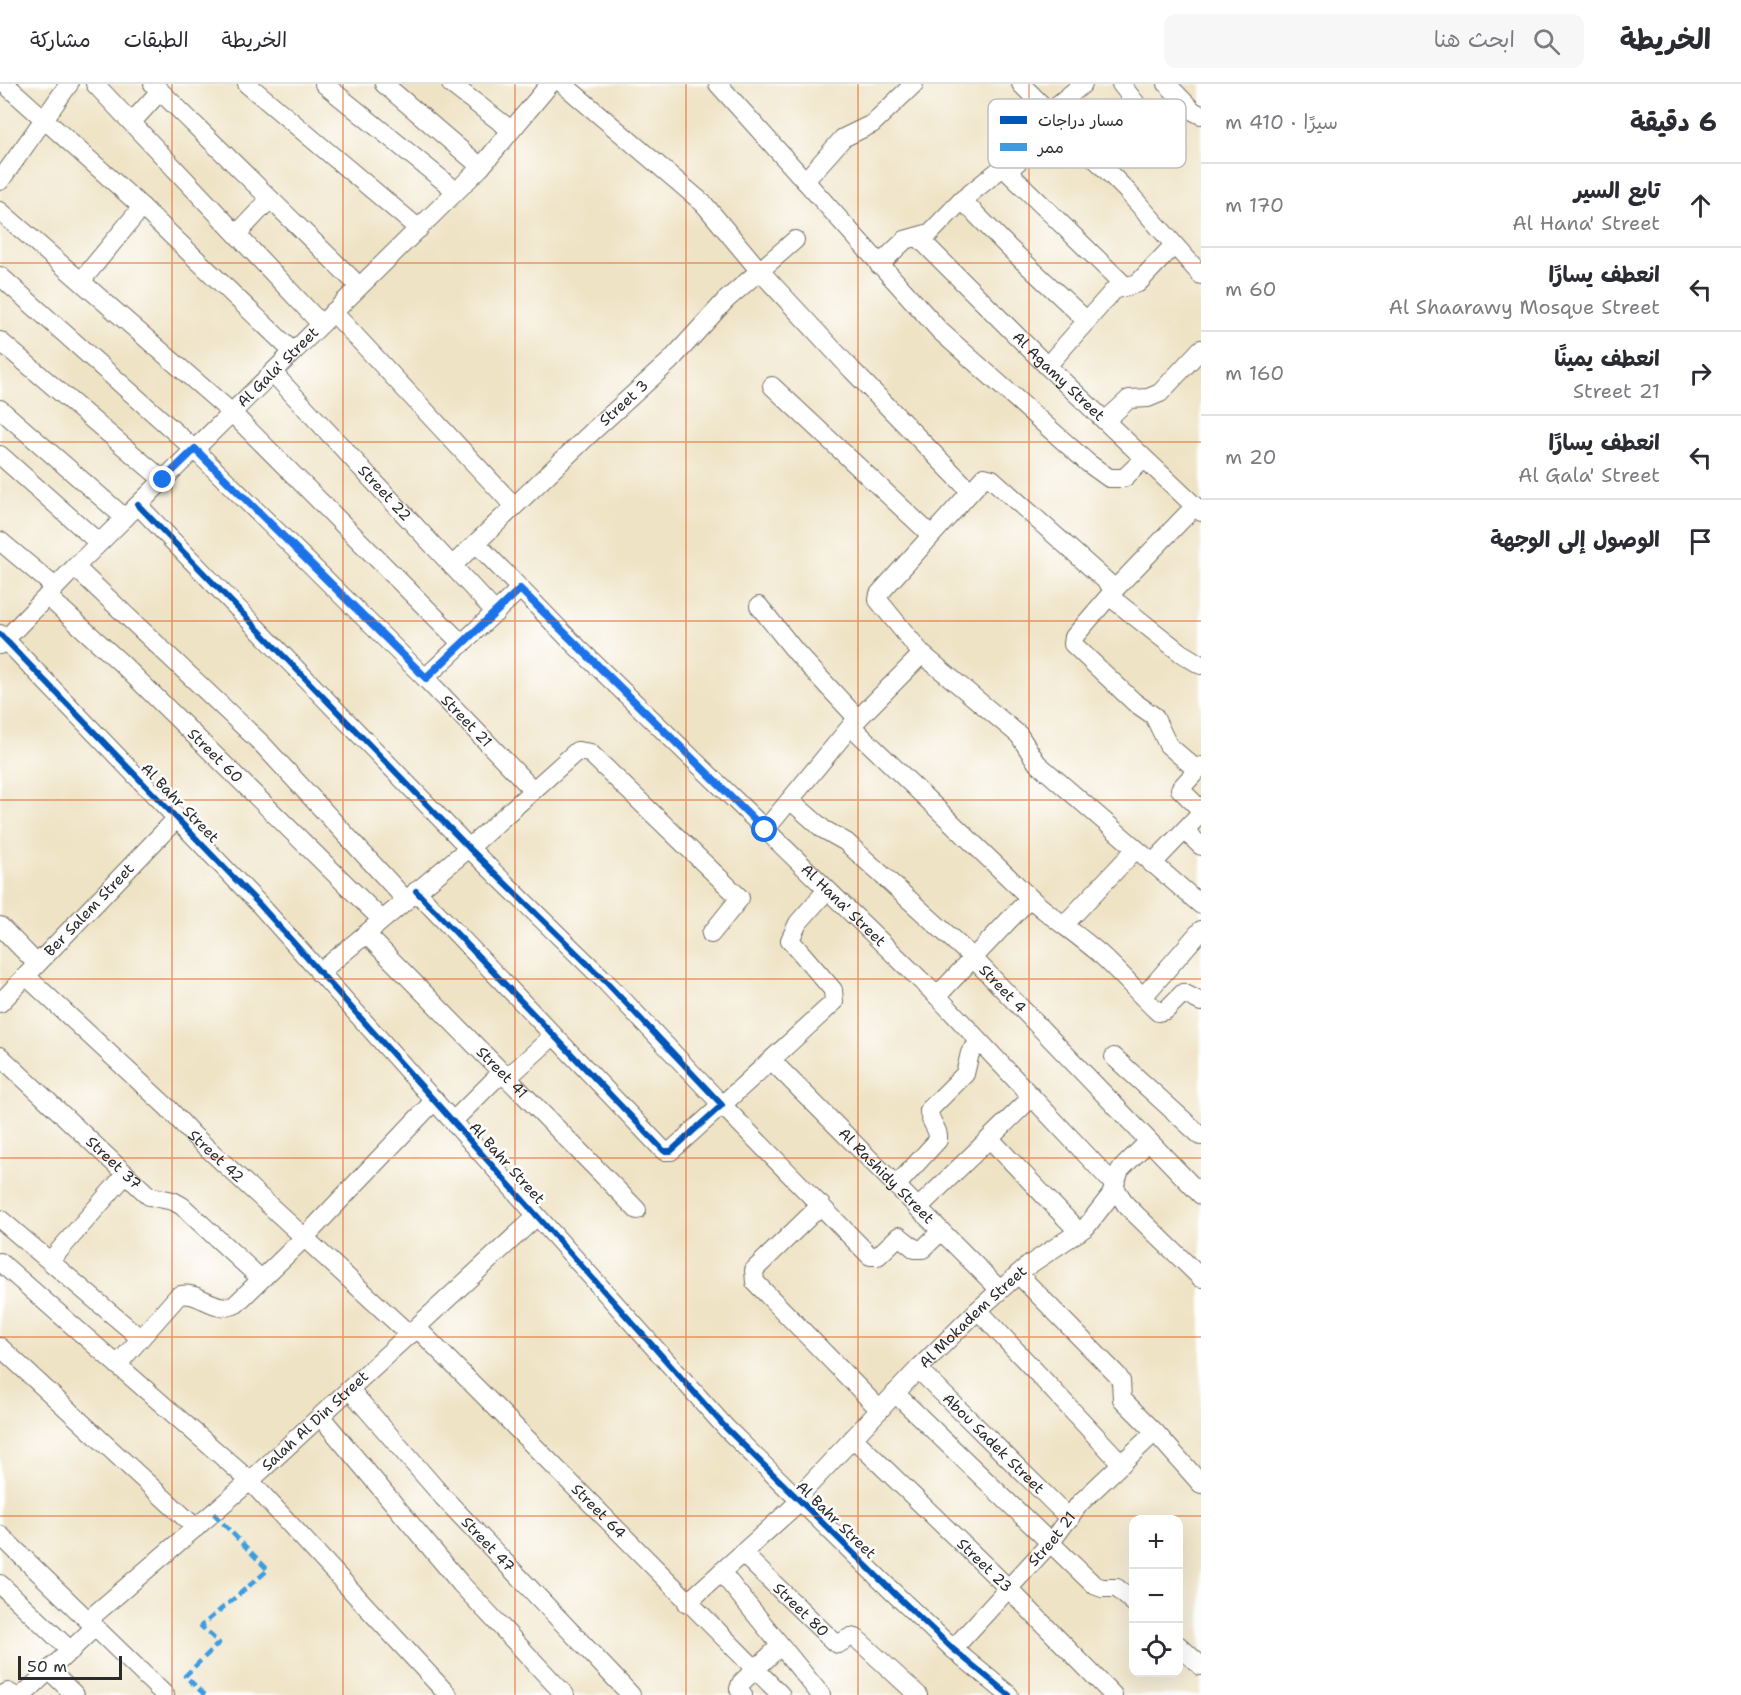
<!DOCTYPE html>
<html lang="ar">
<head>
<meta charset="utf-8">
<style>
  body { margin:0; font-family:"Shantell Sans","Playpen Sans Arabic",sans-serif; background:#f7f7f7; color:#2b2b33; direction:rtl }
  .controls { position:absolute; right:18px; bottom:18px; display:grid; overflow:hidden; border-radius:12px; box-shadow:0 6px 24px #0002 }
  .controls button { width:54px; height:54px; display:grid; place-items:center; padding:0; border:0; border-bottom:2px solid #e1e1e2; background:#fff; color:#2b2b33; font:30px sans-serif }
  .scale { position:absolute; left:18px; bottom:15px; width:104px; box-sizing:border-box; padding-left:6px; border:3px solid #2b2b2b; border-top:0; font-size:16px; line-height:21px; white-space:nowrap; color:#2b2b2b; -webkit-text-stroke:4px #fff; paint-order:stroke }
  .stop { position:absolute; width:18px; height:18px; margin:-14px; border:4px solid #1a73e8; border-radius:50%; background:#fff }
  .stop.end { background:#1a73e8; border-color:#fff; box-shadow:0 2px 6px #0008 }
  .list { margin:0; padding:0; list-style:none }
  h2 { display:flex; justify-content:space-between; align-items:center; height:78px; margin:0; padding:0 24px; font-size:26px }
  h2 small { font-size:20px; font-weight:400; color:#7c7c81 }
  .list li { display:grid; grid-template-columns:39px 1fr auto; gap:18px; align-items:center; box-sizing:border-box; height:84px; padding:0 24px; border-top:2px solid #e1e1e2 }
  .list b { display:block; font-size:22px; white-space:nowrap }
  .list p { margin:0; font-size:20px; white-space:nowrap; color:#7c7c81 }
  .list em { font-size:20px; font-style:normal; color:#7c7c81 }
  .icon { flex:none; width:33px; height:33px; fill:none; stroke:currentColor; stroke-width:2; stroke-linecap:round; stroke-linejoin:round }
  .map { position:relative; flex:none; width:1201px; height:1611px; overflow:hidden; direction:ltr }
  header { display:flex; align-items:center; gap:36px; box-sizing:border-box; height:84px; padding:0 30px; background:#fff; border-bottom:2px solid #e1e1e2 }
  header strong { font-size:28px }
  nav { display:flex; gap:33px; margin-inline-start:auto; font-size:21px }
  .search { width:420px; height:54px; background:#f7f7f7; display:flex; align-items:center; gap:15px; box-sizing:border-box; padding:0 21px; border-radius:12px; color:#7c7c81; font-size:22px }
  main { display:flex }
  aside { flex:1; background:#fff }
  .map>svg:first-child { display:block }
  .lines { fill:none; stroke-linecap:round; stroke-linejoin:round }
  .minor-casing { stroke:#706b61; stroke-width:20 }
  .minor { stroke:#fff; stroke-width:18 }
  .quiet { stroke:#3d9ce1; stroke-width:4.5; stroke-dasharray:9 4.5; stroke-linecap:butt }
  .cycleway-casing { stroke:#fff; stroke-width:10 }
  .cycleway { stroke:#0057b8; stroke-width:6 }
  .route { stroke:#1a73e8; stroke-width:8 }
  .grid { fill:none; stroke:#d5540f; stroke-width:1.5; stroke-opacity:0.55 }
  .labels { text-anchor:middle; stroke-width:5; stroke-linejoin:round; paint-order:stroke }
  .street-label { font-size:15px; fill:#2b2b2b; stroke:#fff }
  .key { fill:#fff; stroke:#bfbfbf; stroke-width:1.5 }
  .key-label { font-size:16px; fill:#2b2b2b }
</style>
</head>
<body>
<header>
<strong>الخريطة</strong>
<div class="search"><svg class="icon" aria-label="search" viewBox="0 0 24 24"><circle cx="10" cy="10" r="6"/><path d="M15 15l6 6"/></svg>ابحث هنا</div>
<nav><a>الخريطة</a><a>الطبقات</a><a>مشاركة</a></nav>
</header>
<main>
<aside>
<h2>6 دقيقة<small>سيرًا · 410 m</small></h2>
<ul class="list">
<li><svg class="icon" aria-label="ahead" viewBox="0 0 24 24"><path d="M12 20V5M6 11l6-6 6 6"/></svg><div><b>تابع السير</b><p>Al Hana' Street</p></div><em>170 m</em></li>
<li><svg class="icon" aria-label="left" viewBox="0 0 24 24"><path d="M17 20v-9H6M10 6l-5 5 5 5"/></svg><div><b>انعطف يسارًا</b><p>Al Shaarawy Mosque Street</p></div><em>60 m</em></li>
<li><svg class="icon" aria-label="right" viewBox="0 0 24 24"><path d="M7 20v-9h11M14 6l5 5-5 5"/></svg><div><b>انعطف يمينًا</b><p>Street 21</p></div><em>160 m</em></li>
<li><svg class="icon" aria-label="left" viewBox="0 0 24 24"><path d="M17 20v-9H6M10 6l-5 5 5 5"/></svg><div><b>انعطف يسارًا</b><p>Al Gala' Street</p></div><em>20 m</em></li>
<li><svg class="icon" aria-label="arrive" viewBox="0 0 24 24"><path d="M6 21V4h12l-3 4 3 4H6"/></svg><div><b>الوصول إلى الوجهة</b></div></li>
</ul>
</aside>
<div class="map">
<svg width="1201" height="1611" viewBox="0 0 1201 1611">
  <rect width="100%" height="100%" fill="#fff"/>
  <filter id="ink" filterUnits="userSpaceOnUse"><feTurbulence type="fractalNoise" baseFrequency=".0167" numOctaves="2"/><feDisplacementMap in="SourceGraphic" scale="12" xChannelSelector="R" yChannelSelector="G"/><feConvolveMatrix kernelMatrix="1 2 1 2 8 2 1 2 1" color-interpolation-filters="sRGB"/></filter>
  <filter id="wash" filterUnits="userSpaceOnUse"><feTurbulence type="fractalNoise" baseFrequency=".008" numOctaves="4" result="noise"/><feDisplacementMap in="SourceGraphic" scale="24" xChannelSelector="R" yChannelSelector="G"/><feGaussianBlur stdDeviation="1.35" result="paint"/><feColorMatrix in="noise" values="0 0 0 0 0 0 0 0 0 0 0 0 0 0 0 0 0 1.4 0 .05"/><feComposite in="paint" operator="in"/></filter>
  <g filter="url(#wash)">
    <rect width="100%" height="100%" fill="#efe3c5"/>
  </g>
  <g filter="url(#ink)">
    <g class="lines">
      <defs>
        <g id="minor">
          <path d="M5 0 142 123 293 268"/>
          <path d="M95 0 321 240"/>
          <path d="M153 0 359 202"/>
          <path d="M247 0 419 145"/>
          <path d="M324 0 456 107"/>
          <path d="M384 0 481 83"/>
          <path d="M451 0 511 46"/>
          <path d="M563 0 704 120 759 186 852 286 970 407"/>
          <path d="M718 0 940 247 1088 379 1109 394H1124L1144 375"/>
          <path d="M1021 0 1127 107 1201 191"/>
          <path d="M1121 0 1144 30 1155 38 1166 37 1185 20"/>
          <path d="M1167 0 1193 27 1201 31"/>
          <path d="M1049 28 1083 0"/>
          <path d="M132 38 160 7"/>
          <path d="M1004 84 1125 202"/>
          <path d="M0 97 69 0"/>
          <path d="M805 97 843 54 872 40 914 0"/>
          <path d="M962 116 1009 164 1087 237"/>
          <path d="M0 127 232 329 462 560"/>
          <path d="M238 149 270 115"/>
          <path id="s1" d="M918 153 1047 282 1201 428"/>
          <path d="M879 181 905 156 930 149 962 116 998 87 1013 82 1030 67 1041 65 1064 43"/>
          <path id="s2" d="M0 192 194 365 425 594 533 706"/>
          <path d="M82 196 142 123"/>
          <path d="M333 228 514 422"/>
          <path d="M0 257 163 396"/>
          <path d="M1047 282 1114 206 1138 199 1174 161"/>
          <path id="s3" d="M273 289 496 529"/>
          <path d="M772 302 931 451"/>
          <path d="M0 325 125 434"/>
          <path d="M1105 337 1129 315 1148 314 1160 309 1201 265"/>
          <path d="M0 371 99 459"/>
          <path d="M138 421 469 764 605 897 722 1021 671 1067H664L416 807"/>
          <path d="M1195 422 1115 505 992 395 984 393 879 510 878 516 922 570 1019 651 1037 679 1201 821"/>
          <path d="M0 457 55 503"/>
          <path id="s4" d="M476 459 569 555 937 912 1110 1096 1126 1121 1201 1194"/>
          <path id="s5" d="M452 482 594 346 670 277 726 216 795 156"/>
          <path d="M75 483 262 660 406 816"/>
          <path d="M1115 505 1074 553 1073 560 1134 618 1154 632 1168 661 1197 686"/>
          <path id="s6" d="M47 512 121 579 382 836"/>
          <path d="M1109 512 1181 569 1201 581"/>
          <path d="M759 522 795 567 858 635"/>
          <path d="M0 550 260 821 726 1344 897 1512 953 1565 1009 1611"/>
          <path id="s7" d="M0 561 75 483 481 83 550 0"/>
          <path d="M922 570 851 642 1030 814C1052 834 1077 850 1099 869 1120 888 1138 909 1158 928L1166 926 1183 909 1201 918"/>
          <path d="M425 594 520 505"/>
          <path id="s8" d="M790 716 823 745 846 758 973 874 1201 1111"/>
          <path d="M765 746 851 642"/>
          <path d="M1185 747 1201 762"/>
          <path d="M1152 780 1199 731V724L1180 705 1201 682"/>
          <path d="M827 806 798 839 790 856 833 906 834 918 722 1021 870 1172H878L899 1152 915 1165H923L941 1147"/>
          <path d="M1065 840 1135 766"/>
          <path d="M0 842 37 880"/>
          <path id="s9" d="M366 850 637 1126"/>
          <path d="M319 889 469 764 577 667 590 669 740 814 711 850"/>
          <path id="s10" d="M26 892 168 1024 193 1051 410 1251"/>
          <path d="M937 912 1030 814"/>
          <path d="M1143 913 1201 846"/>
          <path id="s11" d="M0 919 178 733"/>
          <path id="s12" d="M0 972 149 1112 173 1117 182 1122 261 1195"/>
          <path d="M1114 973 1201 1052"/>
          <path id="s13" d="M772 977 1000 1206"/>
          <path d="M453 1037 494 996 516 986 553 952"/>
          <path d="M990 1055 1079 1148"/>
          <path d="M896 1102 938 1056C940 1045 928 1037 929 1026L965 990 970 969 980 958"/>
          <path d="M821 1121 754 1186 755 1198 880 1326"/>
          <path d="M918 1124 1032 1013"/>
          <path d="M0 1135 140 1254"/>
          <path d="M50 1177 126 1090"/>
          <path d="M0 1178 250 1397 448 1611"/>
          <path d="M1018 1190 1117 1291 1121 1297 1122 1315 1155 1348 1201 1400"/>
          <path d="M978 1226 1122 1380"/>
          <path id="s14" d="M417 1244 781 1611"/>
          <path d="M0 1263 196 1444"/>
          <path d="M118 1280 178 1212C197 1204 215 1231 236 1220L305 1153 435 1016"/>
          <path id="s15" d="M918 1285 1070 1435"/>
          <path id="s16" d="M350 1306 443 1413 631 1611"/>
          <path d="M895 1309 1094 1501 1102 1504H1117L1134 1519"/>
          <path d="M321 1333 461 1500 565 1611"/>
          <path id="s17" d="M853 1354 1008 1504 1113 1611"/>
          <path id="s18" d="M796 1415 918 1285 978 1226 1026 1183 1086 1143 1111 1111 1120 1086 1148 1058"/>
          <path d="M0 1451 165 1611"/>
          <path id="s19" d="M742 1469 834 1558 838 1560 851 1553 856 1554 918 1611"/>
          <path d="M721 1488 821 1611"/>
          <path d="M0 1500 71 1567"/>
          <path d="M687 1519 799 1418"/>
          <path id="s20" d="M88 1536 250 1397 537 1132"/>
          <path d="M1178 1561 1201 1582"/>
          <path id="s21" d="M953 1565 1051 1458 1080 1419 1155 1348"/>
          <path d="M50 1587 75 1611"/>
          <path d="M2 1611 8 1608 13 1611"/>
          <path d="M23 1611 95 1543"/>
          <path d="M743 1611 739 1605 741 1599 780 1562"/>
        </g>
      </defs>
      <use href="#minor" class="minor-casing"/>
      <use href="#minor" class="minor"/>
      <path class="quiet" d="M205 1611 185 1592 219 1559 201 1542 268 1486 213 1429"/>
      <defs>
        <path id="cycleway" d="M138 421 469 764 605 897 722 1021 671 1067H664L416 807
          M0 550 260 821 726 1344 897 1512 953 1565 1009 1611"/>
      </defs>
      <use href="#cycleway" class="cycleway-casing"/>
      <use href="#cycleway" class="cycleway"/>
    </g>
  </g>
  <g class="lines" filter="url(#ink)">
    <path class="route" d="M163 396 195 365 426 594 520 505 765 746"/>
  </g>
  <path class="grid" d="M172 0V1611M343 0V1611M515 0V1611M686 0V1611M858 0V1611M1029 0V1611M0 179H1201M0 358H1201M0 537H1201M0 716H1201M0 895H1201M0 1074H1201M0 1253H1201M0 1432H1201"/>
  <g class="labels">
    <g class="street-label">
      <text dy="5" stroke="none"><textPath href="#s7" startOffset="393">Al Gala' Street</textPath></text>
      <text dy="5" stroke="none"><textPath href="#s1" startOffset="198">Al Agamy Street</textPath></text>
      <text dy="5" stroke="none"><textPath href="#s5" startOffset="237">Street 3</textPath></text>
      <text dy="5" stroke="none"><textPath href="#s3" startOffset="164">Street 22</textPath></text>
      <text dy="5" stroke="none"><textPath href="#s2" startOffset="645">Street 21</textPath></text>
      <text dy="5" stroke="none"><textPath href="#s6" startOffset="232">Street 60</textPath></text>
      <text transform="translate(180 719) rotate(46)" y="5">Al Bahr Street</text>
      <text dy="5" stroke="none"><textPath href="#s4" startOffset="516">Al Hana' Street</textPath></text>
      <text dy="5" stroke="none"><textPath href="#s11" startOffset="129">Ber Salem Street</textPath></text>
      <text dy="5" stroke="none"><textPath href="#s8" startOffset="285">Street 4</textPath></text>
      <text dy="5" stroke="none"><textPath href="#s9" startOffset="194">Street 41</textPath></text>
      <text dy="5" stroke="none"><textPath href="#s10" startOffset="262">Street 42</textPath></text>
      <text dy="5" stroke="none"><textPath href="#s12" startOffset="156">Street 37</textPath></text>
      <text transform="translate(507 1079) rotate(48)" y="5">Al Bahr Street</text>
      <text dy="5" stroke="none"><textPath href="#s13" startOffset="162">Al Rashidy Street</textPath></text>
      <text dy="5" stroke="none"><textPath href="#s18" startOffset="254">Al Mokadem Street</textPath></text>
      <text dy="5" stroke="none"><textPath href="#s20" startOffset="302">Salah Al Din Street</textPath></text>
      <text dy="5" stroke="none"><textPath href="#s15" startOffset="106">Abou Sadek Street</textPath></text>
      <text dy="5" stroke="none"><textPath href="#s14" startOffset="258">Street 64</textPath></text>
      <text transform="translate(836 1436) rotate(44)" y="5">Al Bahr Street</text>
      <text dy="5" stroke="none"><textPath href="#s21" startOffset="148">Street 21</textPath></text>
      <text dy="5" stroke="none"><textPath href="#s16" startOffset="207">Street 47</textPath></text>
      <text dy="5" stroke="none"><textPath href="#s17" startOffset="183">Street 23</textPath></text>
      <text dy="5" stroke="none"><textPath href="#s19" startOffset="82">Street 80</textPath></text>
    </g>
  </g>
  <rect x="988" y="15" width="198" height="69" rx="9" class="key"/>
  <rect x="1000" y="32" width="27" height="8" fill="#0057b8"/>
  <rect x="1000" y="59" width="27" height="8" fill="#3d9ce1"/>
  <g class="key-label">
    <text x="1038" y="42">مسار دراجات</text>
    <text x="1038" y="69">ممر</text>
  </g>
</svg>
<div class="controls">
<button>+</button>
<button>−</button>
<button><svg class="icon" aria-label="locate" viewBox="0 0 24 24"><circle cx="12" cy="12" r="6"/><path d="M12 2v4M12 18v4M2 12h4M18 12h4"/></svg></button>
</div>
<div class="scale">50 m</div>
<div class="stop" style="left:765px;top:746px"></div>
<div class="stop end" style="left:163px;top:396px"></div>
</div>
</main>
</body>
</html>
